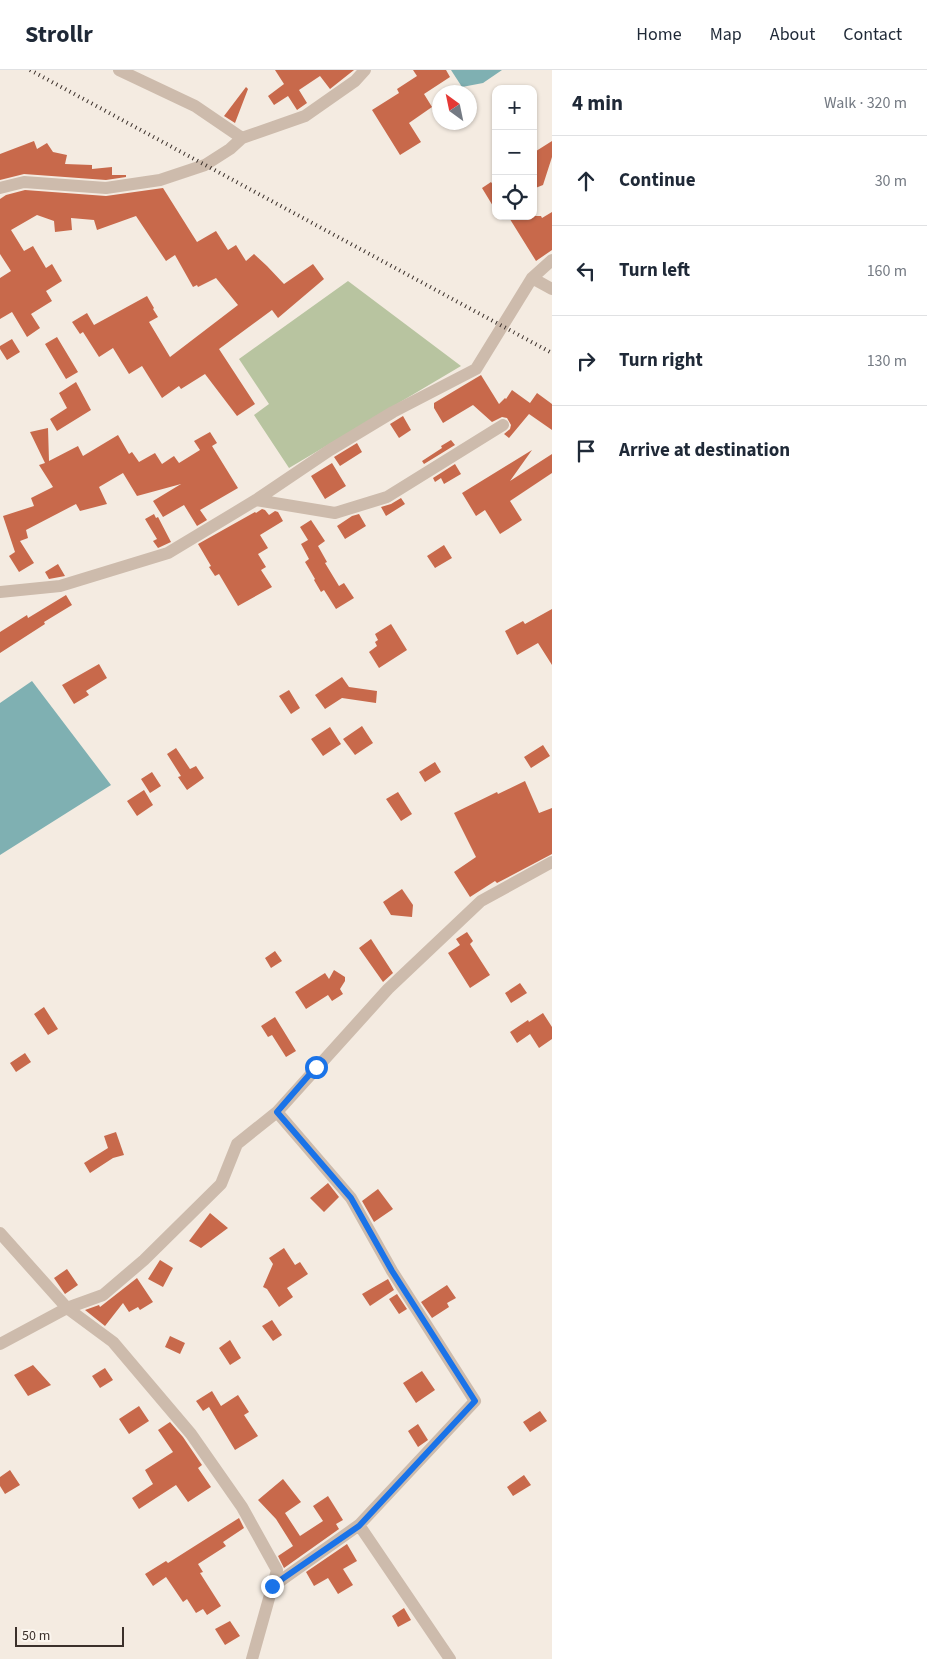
<!DOCTYPE html>
<html lang="en">
<head>
<meta charset="utf-8">
<style>
  body { margin:0; font-family:"Source Sans 3",sans-serif; background:#f2f2f3; color:#1f2937 }
  .controls { position:absolute; right:15px; top:15px; display:grid; overflow:hidden; border-radius:10px; box-shadow:0 1px 4px #0004 }
  .controls button { width:45px; height:45px; display:grid; place-items:center; padding:0; border:0; border-bottom:1px solid #e0e1e3; background:#fff; color:#1f2937; font:25px sans-serif }
  .compass { position:absolute; left:432px; top:15px; width:45px; height:45px; border-radius:50%; background:#fff; box-shadow:0 1px 4px #0004; rotate:327deg }
  .scale { position:absolute; left:15px; bottom:12px; width:109px; box-sizing:border-box; padding-left:5px; border:2px solid #3b302b; border-top:0; font-size:14px; line-height:18px; white-space:nowrap; color:#3b302b; -webkit-text-stroke:4px #fbf5ee; paint-order:stroke }
  .stop { position:absolute; width:15px; height:15px; margin:-11px; border:4px solid #1a73e8; border-radius:50%; background:#fff }
  .stop.end { background:#1a73e8; border-color:#fff; box-shadow:0 1px 5px #0008 }
  .list { margin:0; padding:0; list-style:none }
  h2 { display:flex; justify-content:space-between; align-items:center; height:65px; margin:0; padding:0 20px; font-size:21px }
  h2 small { font-size:16px; font-weight:400; color:#747a83 }
  .list li { display:grid; grid-template-columns:32px 1fr auto; gap:15px; align-items:center; box-sizing:border-box; height:90px; padding:0 20px; border-top:1px solid #e0e1e3 }
  .list b { display:block; font-size:19px; white-space:nowrap }
  .list em { font-size:16px; font-style:normal; color:#747a83 }
  .icon { flex:none; width:28px; height:28px; fill:none; stroke:currentColor; stroke-width:2; stroke-linecap:round; stroke-linejoin:round }
  .map { position:relative; flex:none; width:552px; height:1589px; overflow:hidden }
  header { display:flex; align-items:center; gap:30px; box-sizing:border-box; height:70px; padding:0 25px; background:#fff; border-bottom:1px solid #e0e1e3 }
  header strong { font-size:24px }
  nav { display:flex; gap:28px; margin-inline-start:auto; font-size:18px }
  main { display:flex }
  aside { flex:1; background:#fff }
  .map>svg:first-child { display:block }
  .green { fill:#b8c4a0 }
  .water { fill:#7fb0b2 }
  .building { fill:#c8694b }
  .lines { fill:none; stroke-linecap:round; stroke-linejoin:round }
  .minor { stroke:#cdbbac; stroke-width:12 }
  .rail { stroke:#3b302b; stroke-width:4; stroke-dasharray:1 4; stroke-linecap:butt }
  .route { stroke:#1a73e8; stroke-width:6 }
</style>
</head>
<body>
<header>
<strong>Strollr</strong>
<nav><a>Home</a><a>Map</a><a>About</a><a>Contact</a></nav>
</header>
<main>
<div class="map">
<svg width="552" height="1589" viewBox="0 0 552 1589">
  <rect width="100%" height="100%" fill="#f4ebe1"/>
  <path class="green" d="M348 211 461 296 289 398 254 345 269 334 239 289Z"/>
  <path class="water" d="M451 0H502L483 13 462 17Z
    M32 611 111 715 0 785V633Z"/>
  <path class="building" d="M275 0H354L330 19 320 6 299 20 307 33 297 40 288 26 274 35 268 26 284 14Z
    M413 0H446L450 7 424 24 432 37 409 53 421 72 400 85 372 40 399 23 397 19 417 6Z
    M246 17 248 19 235 53 224 46Z
    M34 71 37 79 47 73 53 82 67 85 65 94 92 95V99L112 97V105H126V107L106 110 24 104 0 110V84Z
    M552 71V87L543 115 533 119V83Z
    M491 112 496 119V141L482 118Z
    M163 118 197 172 216 161 228 180 236 175 246 191 254 184 267 196 284 214 313 194 324 209 278 248 272 240 219 279 255 334 237 346 205 304 181 319 179 316 162 328 142 296 129 304 113 278 99 287 83 262 80 264 72 252 87 243 94 255 147 226 154 238 153 239 158 247 149 252 170 287 238 235 216 208 198 217 197 215 193 217 175 185 166 191 136 146 97 160 94 150 71 148 72 160 55 162 54 151 37 145 11 160 24 181 33 176 46 198 52 194 62 211 46 221 52 231 31 244 40 258 27 267 12 242 0 249V208L11 201 0 184V129L6 125 25 120 106 126Z
    M552 142V180L536 191 508 146H541L542 148Z
    M57 267 78 302 66 309 45 274Z
    M12 269 20 282 7 290 0 279V276Z
    M481 305 499 334 505 328 506 329 512 320 530 333 537 323 552 334V360L529 344 509 368 504 364 510 359 511 355 507 348 502 347 492 352 473 335 443 353 434 338V333Z
    M76 312 91 340 57 361 50 349 67 338 59 323Z
    M403 346 411 360 399 368 390 354Z
    M48 358 49 391 78 376 83 386 118 365 129 384 132 382 139 392 155 383 162 394 174 386 179 393 200 380 194 371 210 362 217 373 212 376 238 418 200 440 207 450 197 456 184 435 163 447 153 431 181 414 137 426 123 403 99 417 107 434 80 441 76 434 26 460 28 468 20 471 34 493 19 502 9 486 15 482 3 446 34 436 31 428 53 417 39 395 45 393 30 362Z
    M451 370 455 375 424 394 422 391 442 378 441 376Z
    M357 373 362 382 340 396 334 387Z
    M532 380 510 411 552 384V403L510 431 522 450 500 464 485 440 476 446 462 423Z
    M332 393 346 416 325 429 311 406Z
    M455 394 461 404 444 414 441 408 435 412 433 408Z
    M401 428 405 434 386 446 381 437 391 434Z
    M262 439 265 440 269 445 275 441 278 442 283 451 260 465 268 478 258 484 266 497 261 500 272 517 238 536 219 504 215 506 209 497 211 496 198 474 255 442 256 443Z
    M154 444 156 448 158 447 171 472 158 478 153 471 157 469 145 449Z
    M359 444 366 456 345 469 337 456 352 446Z
    M311 450 325 471 318 476 327 492 325 493 339 516 344 513 354 528 336 539 324 520 321 522 314 510 315 509 305 492 309 489 301 474 308 470 300 457Z
    M444 475 452 488 435 498 427 486Z
    M58 494 65 506 49 509 45 502Z
    M66 525 72 535 44 552 45 554 0 583V562L27 545 28 548Z
    M552 539V595L538 573 517 585 505 561 523 551 525 554Z
    M391 554 407 580 379 598 369 582 377 576 375 572 378 570 375 564Z
    M99 594 107 608 86 621 89 625 74 634 62 615Z
    M342 607 349 617 377 621 376 633 342 628 325 639 315 625Z
    M289 620 300 638 291 644 279 626Z
    M362 656 373 673 355 685 343 669Z
    M330 657 341 674 323 686 311 669Z
    M543 675 550 686 531 698 524 687Z
    M176 678 190 699 196 696 204 708 187 720 178 707 181 706 167 684Z
    M435 692 441 702 425 712 419 702Z
    M152 702 161 716 150 723 141 709Z
    M525 711 539 743 552 738V784L497 813 495 811 470 827 454 802 476 787 454 743 497 722 498 724Z
    M144 720 153 735 137 746 127 731Z
    M398 722 412 744 401 751 386 729Z
    M402 819 413 835 412 847 391 845 383 832Z
    M467 862 473 871 470 874 490 905 470 918 448 883 460 875 456 869Z
    M371 869 393 903 383 912 359 878Z
    M275 881 282 891 271 898 265 888Z
    M334 900 345 907V911L340 919 343 924 332 931 328 925 306 939 295 922 325 903 329 909Z
    M520 913 527 923 511 933 505 923Z
    M44 937 58 959 48 965 34 944Z
    M543 943 552 957V969L539 978 530 964 517 973 510 962 528 950 529 952Z
    M275 947 296 981 286 987 272 965 268 967 261 956Z
    M25 983 31 992 16 1002 10 993Z
    M116 1062 124 1085 113 1088 90 1103 84 1093 108 1078 104 1066Z
    M328 1113 339 1127 324 1142 310 1128Z
    M378 1119 393 1139 374 1152 362 1131Z
    M210 1143 228 1158 201 1178 189 1171Z
    M284 1178 295 1195 300 1192 308 1204 287 1218 293 1227 279 1237 267 1219 263 1217 273 1194 269 1188Z
    M160 1190 173 1198 163 1217 148 1209Z
    M67 1199 78 1215 65 1224 54 1208Z
    M137 1208 153 1232 140 1240 138 1237 129 1242 123 1233 105 1256 85 1240 99 1235 100 1237Z
    M388 1209 394 1220 370 1236 362 1224Z
    M447 1215 456 1228 447 1233 449 1237 432 1248 421 1232Z
    M397 1224 407 1239 399 1244 389 1229Z
    M272 1250 282 1265 273 1271 262 1256Z
    M170 1266 185 1273 180 1284 165 1277Z
    M230 1270 241 1288 230 1295 219 1278Z
    M33 1295 51 1315 28 1326 14 1305Z
    M105 1298 113 1310 100 1318 92 1306Z
    M422 1301 435 1320 416 1333 403 1313Z
    M212 1321 221 1336 238 1325 249 1342 244 1345 258 1366 235 1380 209 1337 203 1341 196 1331Z
    M139 1336 149 1351 129 1364 119 1349Z
    M540 1341 547 1351 530 1362 523 1352Z
    M170 1352 183 1367 202 1395 198 1398 211 1417 188 1432 176 1415 139 1439 132 1428 153 1414 145 1400 173 1382 158 1360Z
    M418 1354 428 1370 418 1377 408 1361Z
    M10 1400 20 1415 5 1424 0 1416V1407Z
    M524 1405 531 1415 513 1426 507 1417Z
    M283 1409 301 1432 285 1443 300 1466 323 1451 313 1436 328 1426 343 1450 336 1454 339 1459 284 1498 278 1486 293 1476 276 1449 258 1430Z
    M239 1448 244 1458 223 1472 226 1476 198 1494 203 1502 200 1503 221 1536 207 1545 203 1539 196 1543 187 1529 183 1532 166 1507 153 1516 145 1504 166 1491 168 1493Z
    M347 1474 357 1491 343 1499 353 1515 338 1524 328 1508 314 1516 306 1502Z
    M404 1538 411 1550 398 1557 392 1546Z
    M230 1551 240 1566 225 1575 215 1559Z"/>
  <g class="lines">
    <path class="minor" d="M119 0 195 36 242 68
      M0 118 24 112 106 118 160 110 205 95 230 79 242 68 305 46 355 11 365 0
      M532 208 552 219
      M256 430 335 443 387 427 503 355
      M0 522 60 516 168 483 256 430 330 380 393 342 476 299 532 208 552 190
      M277 1042 351 1128 392 1201 475 1331 359 1455
      M0 1163 67 1238 103 1225 144 1190 221 1114 237 1074 277 1042 388 919 481 831 552 792
      M0 1274 67 1238 113 1272 191 1364 242 1437 277 1500 252 1589
      M273 1516 359 1455 450 1589"/>
    <path class="rail" d="M30 0 552 283"/>
  </g>
  <g class="lines">
    <path class="route" d="M272 1516 359 1456 475 1331 392 1201 351 1128 277 1042 316 997"/>
  </g>
</svg>
<div class="controls">
<button>+</button>
<button>−</button>
<button><svg class="icon" aria-label="locate" viewBox="0 0 24 24"><circle cx="12" cy="12" r="6"/><path d="M12 2v4M12 18v4M2 12h4M18 12h4"/></svg></button>
</div>
<svg class="compass" viewBox="-18 -18 36 36"><path d="M0-13l5 13h-10z" fill="#e53935"/><path d="M0 13l5-13h-10z" fill="#747a83"/></svg>
<div class="scale">50 m</div>
<div class="stop" style="left:316px;top:997px"></div>
<div class="stop end" style="left:272px;top:1516px"></div>
</div>
<aside>
<h2>4 min<small>Walk · 320 m</small></h2>
<ul class="list">
<li><svg class="icon" aria-label="ahead" viewBox="0 0 24 24"><path d="M12 20V5M6 11l6-6 6 6"/></svg><div><b>Continue</b></div><em>30 m</em></li>
<li><svg class="icon" aria-label="left" viewBox="0 0 24 24"><path d="M17 20v-9H6M10 6l-5 5 5 5"/></svg><div><b>Turn left</b></div><em>160 m</em></li>
<li><svg class="icon" aria-label="right" viewBox="0 0 24 24"><path d="M7 20v-9h11M14 6l5 5-5 5"/></svg><div><b>Turn right</b></div><em>130 m</em></li>
<li><svg class="icon" aria-label="arrive" viewBox="0 0 24 24"><path d="M6 21V4h12l-3 4 3 4H6"/></svg><div><b>Arrive at destination</b></div></li>
</ul>
</aside>
</main>
</body>
</html>
